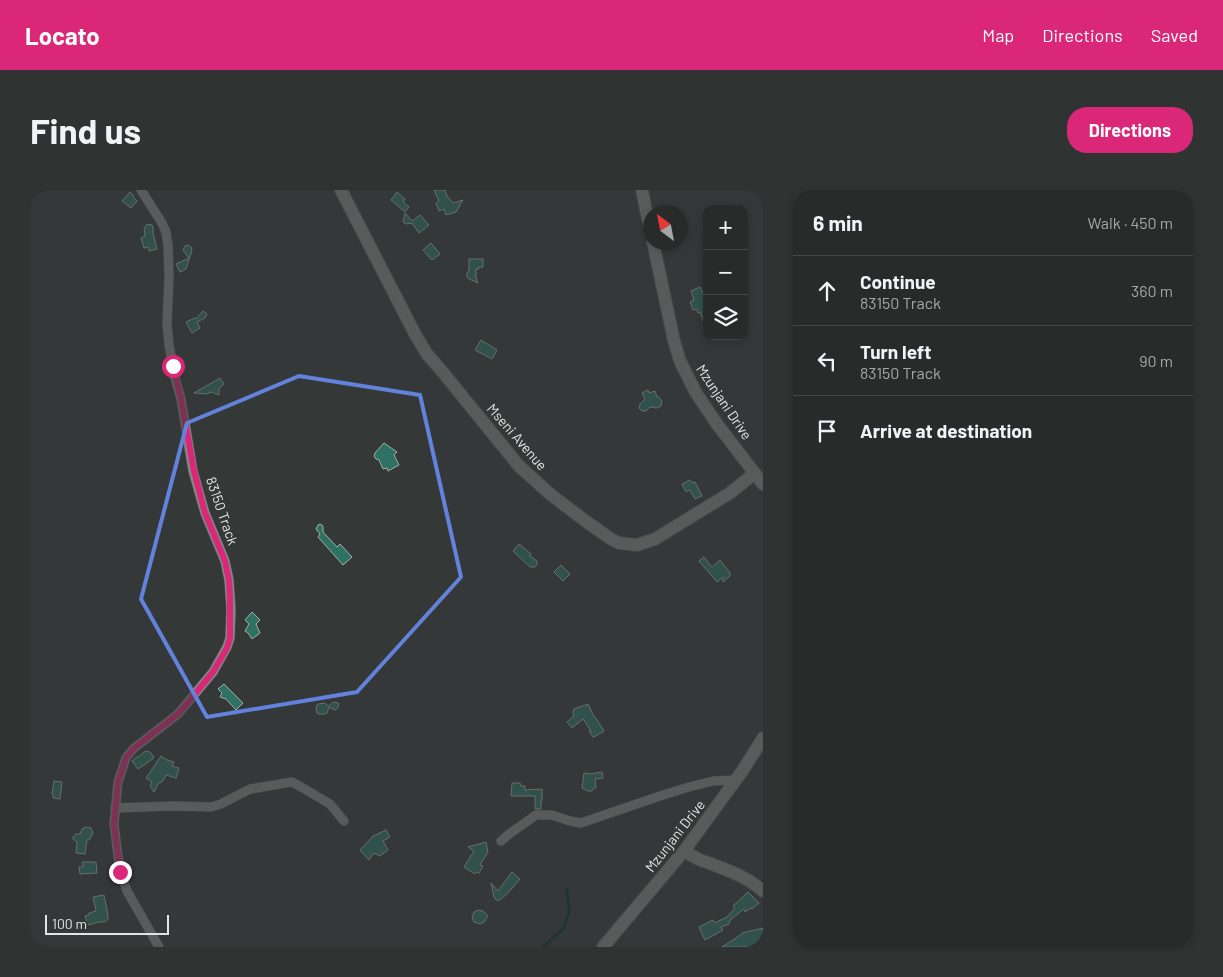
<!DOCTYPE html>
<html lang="en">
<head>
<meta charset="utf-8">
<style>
  body { margin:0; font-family:Barlow,sans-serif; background:#2f3332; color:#f1f3f6 }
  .controls { position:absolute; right:15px; top:15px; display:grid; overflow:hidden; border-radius:10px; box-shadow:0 2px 8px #0003 }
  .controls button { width:45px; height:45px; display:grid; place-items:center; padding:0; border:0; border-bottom:1px solid #434747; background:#272b2a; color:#f1f3f6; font:25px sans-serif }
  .compass { position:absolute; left:613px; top:15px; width:45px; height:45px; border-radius:50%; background:#272b2a; box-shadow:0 2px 8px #0003; rotate:328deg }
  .scale { position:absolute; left:15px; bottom:12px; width:124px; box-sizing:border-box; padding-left:5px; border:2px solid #e1e4e4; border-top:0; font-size:14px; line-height:18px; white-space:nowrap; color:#e1e4e4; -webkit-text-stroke:4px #343938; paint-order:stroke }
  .stop { position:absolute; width:15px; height:15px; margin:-11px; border:4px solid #db2777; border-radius:50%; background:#fff }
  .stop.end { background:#db2777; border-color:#fff; box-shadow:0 1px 5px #0008 }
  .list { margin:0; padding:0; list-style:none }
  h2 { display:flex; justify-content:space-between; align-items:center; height:65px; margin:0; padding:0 20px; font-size:21px }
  h2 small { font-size:16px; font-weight:400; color:#a4a7a8 }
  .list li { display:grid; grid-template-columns:32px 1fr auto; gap:15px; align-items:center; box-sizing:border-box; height:70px; padding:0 20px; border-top:1px solid #434747 }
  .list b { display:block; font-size:19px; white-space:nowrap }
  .list p { margin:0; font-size:16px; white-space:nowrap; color:#a4a7a8 }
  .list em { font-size:16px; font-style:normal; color:#a4a7a8 }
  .icon { flex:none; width:28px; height:28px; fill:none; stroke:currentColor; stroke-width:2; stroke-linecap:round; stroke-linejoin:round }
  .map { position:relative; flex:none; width:733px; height:757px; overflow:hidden; border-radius:20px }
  header { display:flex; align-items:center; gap:30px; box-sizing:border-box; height:70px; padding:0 25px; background:#db2777; color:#fff }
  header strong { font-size:24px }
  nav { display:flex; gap:28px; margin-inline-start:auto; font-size:18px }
  .intro { display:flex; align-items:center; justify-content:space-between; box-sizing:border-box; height:120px; padding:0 30px }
  h1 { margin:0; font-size:35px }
  .button { padding:12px 22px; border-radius:20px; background:#db2777; color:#fff; font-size:18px; font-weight:700 }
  main { display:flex; gap:30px; padding:0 30px }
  aside { flex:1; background:#272b2a; border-radius:20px; box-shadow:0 2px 8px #0003 }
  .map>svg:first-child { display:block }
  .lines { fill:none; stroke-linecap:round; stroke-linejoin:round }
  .stream { stroke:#032f27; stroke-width:2.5 }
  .building { fill:#2e7264; stroke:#a6acaa }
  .street-casing { stroke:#525756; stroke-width:10 }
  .secondary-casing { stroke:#525756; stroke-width:14 }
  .street { stroke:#818786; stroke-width:9 }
  .secondary { stroke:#818786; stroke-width:12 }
  .route { stroke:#db2777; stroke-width:6 }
  .marked { fill:none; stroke:#6282dc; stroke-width:4; stroke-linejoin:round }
  .labels { text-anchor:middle; stroke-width:5; stroke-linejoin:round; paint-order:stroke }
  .street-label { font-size:14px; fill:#e1e4e4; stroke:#343938 }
</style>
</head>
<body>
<header>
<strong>Locato</strong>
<nav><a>Map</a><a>Directions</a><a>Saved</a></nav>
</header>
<div class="intro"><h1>Find us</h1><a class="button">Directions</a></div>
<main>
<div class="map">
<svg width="733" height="757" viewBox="0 0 733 757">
  <rect width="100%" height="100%" fill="#343938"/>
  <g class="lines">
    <path class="stream" d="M513 757 533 739 539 722 537 699"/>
  </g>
  <path class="building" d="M404 0H415L417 6 423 13 433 10 426 22 416 25 414 19 409 21 406 13 409 11Z
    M100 2 104 6 103 7 107 11 101 18 92 11Z
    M367 2 375 9 373 12 379 17 375 22 361 10Z
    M375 23 382 31 390 25 399 35 389 43 382 33 376 34 373 32Z
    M117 34 122 35 123 38V43L127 59 119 61 118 57 114 58 111 48 115 46 114 38Z
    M401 53 410 64 402 70 393 60Z
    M158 55 161 57 162 60 156 79 150 82 146 74 159 68 153 60 155 56Z
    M439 69H453V77H448L449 79H446V87L448 93 439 89 437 87V83L439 80Z
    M670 97 677 112V138H676L670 122 668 123 667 119 663 120 660 112 664 110 661 101Z
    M173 121 176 123 177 124 175 128 167 132 170 138 162 143 156 132 165 128 166 129Z
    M451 150 467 160 462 169 445 160Z
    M190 188 194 194 189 199V205L181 202 177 204 164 203Z
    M618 200 619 203 625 201 627 207H629L632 211 631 216 627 218 620 217 616 221H612L609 218 610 214 615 209 612 203Z
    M354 253 367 262 364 265 369 275 358 281 357 278 353 279 349 270 346 269 344 266 345 263Z
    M660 290 662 293 665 292 672 306 665 309 660 300 656 302 652 294Z
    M290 334 293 336V342L307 357 310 354 322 367 313 375 288 347 290 344 286 339 288 335Z
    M489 354 501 364 500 366 507 371V375L505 377H500L483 361Z
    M674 367 682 377 690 370 700 383V386L693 392V387L687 392 669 371Z
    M531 375 540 384 533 391 524 382Z
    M222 422 230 430 226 434 230 443 222 449 218 443 215 441 219 434 215 430Z
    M194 494 213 513 206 520 196 509 190 507 192 503 188 499Z
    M304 512 308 513 309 514 308 518 305 520 299 517 297 523 295 524H289L287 523 286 517 288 514 295 513 298 516Z
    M558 514 564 527H565L574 541 564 547H563L559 541H561L553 529 542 538 537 532 544 526 543 522 544 519Z
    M118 561 121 563 124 568 108 579 102 571 108 566V567L114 562Z
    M131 566 137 570 144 572 142 576 149 578 146 588 136 585 133 591 128 594 124 602 120 596 122 592 116 588Z
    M572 582 573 588 565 589 566 598H564L562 601H558L552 598 554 583 560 584Z
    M24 591 32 592 30 609 23 608V605L22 604Z
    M482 593H490L491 596H495V600L512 599V611H511V619H505V606H481Z
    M56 637 61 638 63 643 59 650H57L55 664 46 663 47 652 43 649V647L46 644H50L52 639Z
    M356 640 360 647 353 651 358 660 350 666 344 663 339 670 330 660 343 646Z
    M456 652 458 662 450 675 453 676 449 683 447 682 445 684 434 677 444 661 438 657Z
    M52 672H66L67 683 50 684 49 677H53Z
    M482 682 490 689 478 703 470 710H466L464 707 461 693 468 701Z
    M718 702 729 713 722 719 721 718 715 722 714 719 700 730 699 734 691 737 693 740 675 750 669 737 683 730 685 733 697 727 705 718 703 716Z
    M74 705 78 725V729L75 732H69L58 735 55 726 59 725V723L66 721 63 707Z
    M448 720 453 721 458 726 454 732 450 734 444 732 442 728 444 722Z
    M733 738V753L719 757H692L712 744V743Z"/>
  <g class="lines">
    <defs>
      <path id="street" d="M111 0 132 33 136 42 138 55 139 87 137 134 139 155 145 188 151 209 163 281 175 323 195 371 199 390 201 419 200 448 197 457 183 482 148 524 103 559 96 568 88 592 84 634 90 682 97 701 129 757
        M85 618 144 616 181 617 191 614 220 599 262 592 273 598 300 614 314 631
        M471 651 479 644 506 625H522L540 631 551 633 589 620 633 605 659 597 683 591 706 590"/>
      <path id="secondary" d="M311 0 385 144 397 164 411 180 489 276 520 304 554 330 581 349 589 353 607 355 625 349 700 303 725 283
        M612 0 620 40
        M623 52 644 151 650 171 666 203 687 234 733 294
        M654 661C661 665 668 670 676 672 697 680 716 686 733 701
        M573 757 654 661 713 580 733 548"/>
    </defs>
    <use href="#street" class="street-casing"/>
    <use href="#secondary" class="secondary-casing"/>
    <use href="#street" class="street"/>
    <use href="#secondary" class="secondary"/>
  </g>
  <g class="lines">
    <path class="route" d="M90 682 84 634 88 592 96 568 103 559 148 524 160 510 183 482 197 458 200 448V408L199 390 195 371 175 323 164 281 151 209 143 176"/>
  </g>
  <path d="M0 0H733V757H0ZM269 186 390 205 431 387 327 502 177 527 111 409 157 233Z" fill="#343938" fill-opacity=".55" fill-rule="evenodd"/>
  <path class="marked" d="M269 186 390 205 431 387 327 502 177 527 111 409 157 233Z"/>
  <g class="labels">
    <g class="street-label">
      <text transform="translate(694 212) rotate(56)" y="5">Mzunjani Drive</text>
      <text transform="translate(487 247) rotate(49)" y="5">Mseni Avenue</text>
      <text transform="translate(192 321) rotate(71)" y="5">83150 Track</text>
      <text transform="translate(645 646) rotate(-52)" y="5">Mzunjani Drive</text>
    </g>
  </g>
</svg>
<div class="controls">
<button>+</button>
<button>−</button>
<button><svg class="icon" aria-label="layers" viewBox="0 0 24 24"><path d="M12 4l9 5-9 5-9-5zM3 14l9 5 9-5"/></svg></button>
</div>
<svg class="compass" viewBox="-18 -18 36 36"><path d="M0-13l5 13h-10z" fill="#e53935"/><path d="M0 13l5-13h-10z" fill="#a4a7a8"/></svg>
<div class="scale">100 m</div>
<div class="stop" style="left:143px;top:176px"></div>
<div class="stop end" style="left:90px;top:682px"></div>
</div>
<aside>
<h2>6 min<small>Walk · 450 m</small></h2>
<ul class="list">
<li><svg class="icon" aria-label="ahead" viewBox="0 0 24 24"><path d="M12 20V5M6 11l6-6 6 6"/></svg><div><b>Continue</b><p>83150 Track</p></div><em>360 m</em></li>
<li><svg class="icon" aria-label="left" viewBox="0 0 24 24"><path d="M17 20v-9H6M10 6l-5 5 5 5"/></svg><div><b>Turn left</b><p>83150 Track</p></div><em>90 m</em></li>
<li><svg class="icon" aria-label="arrive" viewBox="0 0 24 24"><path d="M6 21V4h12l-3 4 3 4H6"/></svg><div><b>Arrive at destination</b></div></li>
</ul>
</aside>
</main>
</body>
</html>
